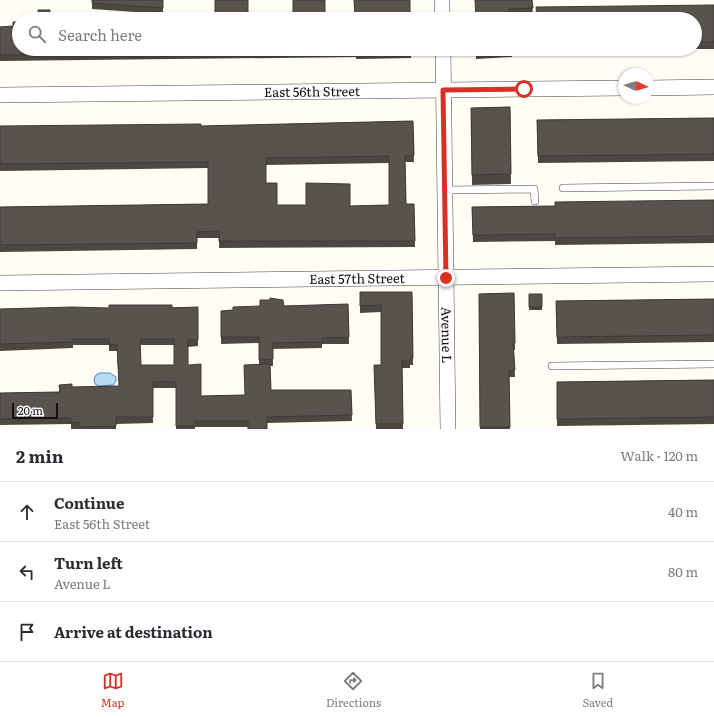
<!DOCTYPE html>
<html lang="en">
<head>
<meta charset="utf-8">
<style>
  body { margin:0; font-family:Literata,serif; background:#f7f7f7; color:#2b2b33 }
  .compass { position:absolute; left:618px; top:68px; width:36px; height:36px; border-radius:50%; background:#fff; box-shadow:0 1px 3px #0004; rotate:94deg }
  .scale { position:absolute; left:12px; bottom:10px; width:46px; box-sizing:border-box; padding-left:4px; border:2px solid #111; border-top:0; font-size:11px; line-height:14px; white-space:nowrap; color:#111; -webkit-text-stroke:3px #fff; paint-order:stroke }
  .stop { position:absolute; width:12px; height:12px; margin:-9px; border:3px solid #d93025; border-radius:50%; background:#fff }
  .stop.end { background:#d93025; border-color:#fff; box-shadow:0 1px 4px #0008 }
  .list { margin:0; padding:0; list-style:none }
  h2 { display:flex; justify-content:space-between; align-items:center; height:52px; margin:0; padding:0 16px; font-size:17px }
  h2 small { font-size:13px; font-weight:400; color:#7c7c81 }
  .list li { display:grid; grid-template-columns:26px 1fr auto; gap:12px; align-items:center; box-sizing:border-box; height:60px; padding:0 16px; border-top:1px solid #e1e1e2 }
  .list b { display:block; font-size:15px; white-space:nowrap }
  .list p { margin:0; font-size:13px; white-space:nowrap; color:#7c7c81 }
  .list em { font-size:13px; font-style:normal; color:#7c7c81 }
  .icon { flex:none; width:22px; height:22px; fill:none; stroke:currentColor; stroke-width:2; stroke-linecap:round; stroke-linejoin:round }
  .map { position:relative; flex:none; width:714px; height:429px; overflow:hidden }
  .search { position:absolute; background:#fff; box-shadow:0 1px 3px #0004; left:12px; right:12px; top:12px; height:44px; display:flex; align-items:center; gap:10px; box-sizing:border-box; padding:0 14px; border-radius:22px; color:#7c7c81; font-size:15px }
  .sheet { height:232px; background:#fff }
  nav { display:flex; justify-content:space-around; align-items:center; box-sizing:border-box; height:56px; border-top:1px solid #e1e1e2; background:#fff; font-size:11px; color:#7c7c81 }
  nav a { display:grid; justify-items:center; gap:2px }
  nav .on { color:#d93025 }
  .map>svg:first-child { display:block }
  .water { fill:#badaf5; stroke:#4389ca }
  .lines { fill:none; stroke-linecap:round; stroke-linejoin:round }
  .service-casing { stroke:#444; stroke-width:8 }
  .minor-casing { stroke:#444; stroke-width:16 }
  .service { stroke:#fff; stroke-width:7 }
  .minor { stroke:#fff; stroke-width:15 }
  .wall { fill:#4d4742; fill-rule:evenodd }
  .building { fill:#59534d; stroke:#3e3a36; fill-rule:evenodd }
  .route { stroke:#d93025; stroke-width:5 }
  .labels { text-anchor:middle; stroke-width:4; stroke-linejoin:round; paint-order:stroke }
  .street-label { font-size:13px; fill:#111; stroke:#fff }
</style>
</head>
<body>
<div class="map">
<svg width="714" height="429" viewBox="0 0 714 429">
  <rect width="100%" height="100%" fill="#fffdf4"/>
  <path class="water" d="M110 373 116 377V381L113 385 99 386 95 384 94 379 96 375 100 373Z"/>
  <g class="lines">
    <defs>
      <path id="service" d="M563 188 714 186
        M445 190 534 189 535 201
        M552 366 714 364"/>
      <g id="minor">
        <path d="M442 0V19"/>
        <path id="s1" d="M443 49 448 429"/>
        <path d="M648 88 714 87"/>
        <path id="s2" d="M0 95 624 88"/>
        <path id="s3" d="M0 283 714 274"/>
      </g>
    </defs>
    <use href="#service" class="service-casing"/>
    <use href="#minor" class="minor-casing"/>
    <use href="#service" class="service"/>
    <use href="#minor" class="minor"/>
  </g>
  <path class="wall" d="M92 0H163V14L92 9Z
    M532 0 533 15H509L476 19Z
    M714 5V49H695V19Z
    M13 26 411 49V58L356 59V57L0 61V27Z
    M476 49H512V57L476 59Z
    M537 49H693L537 51Z
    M510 107 511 184 472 185 471 108Z
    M714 118V161L538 163 537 120Z
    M413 121 414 162H405L406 204H414L415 247 219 248V238H197V249L0 252V207L208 204V168L0 171V126H201ZM389 163V205L350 206 306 205H277L266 183V165Z
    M714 200V243L555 245V241L473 242 472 207 555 206Z
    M360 292H412L413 365H410V368H402L403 429H376L374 365H381V312L360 313Z
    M514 293 515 350H514L515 377H509L510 429H480L479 294Z
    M529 294H542V310H529Z
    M714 299V342L557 344 556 301Z
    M348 304 349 344H322V348L273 349V366H270L271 390H351L352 421 267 423 248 427H195V429H176V388H153V423L116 424V429H71V424L0 425V393L59 392V385L72 387 119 386 117 351H109V345H73V348L0 351V309L198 307V346L188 347V365L201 396 245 395 259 365V343L221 344V311L233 310 284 306ZM140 345H174V365H141Z
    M714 380V424L557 426V382Z"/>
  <path class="building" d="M92 0H163V8L92 3Z
    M215 0H248V18L293 17V0H325V17H355L354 0H410V19H213V18H215Z
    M475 0H532L533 8 509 9V19H476Z
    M714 5V42H695V19H537L536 7Z
    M38 10H50V16H61V19H69H38Z
    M13 22H19V49H411V52L356 53V51L0 55V27L13 26Z
    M476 49H512V51L476 52Z
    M510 107 511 174 472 175 471 108Z
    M714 118V154L538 156 537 120Z
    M413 121 414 155 405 156 406 204H414L415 241H219V231L197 232V243L0 245V207L208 204V162L0 164V126L201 124V126ZM389 156V205L350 206V184L306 183V205H277V183H266V158Z
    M714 200V236L555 238V234L473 235 472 207 555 206V202Z
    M360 292H412L413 358H410V361H402L403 424H376L374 365H381V305L360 306Z
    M514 293 515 343H513L515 370H509L510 427H480L479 294Z
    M529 294H542V307H529Z
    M270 298 283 300 284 306 348 304 349 337 322 338V342L273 343V359L259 360V337H221V311L233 310V307L260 306V300H270Z
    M714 299V335L557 337 556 301Z
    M109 305H172V308L198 307V340H188V365L201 364V396L245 395 244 365 270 364 271 390H351L352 415 267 417V429H248V421H195V426H176V382H153V417H116V426L79 427V422L71 423V418L0 419V393L60 392 59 385 72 384V387L119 386 117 344 109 345V339H73V342L0 344V309L72 307 109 308ZM140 339H174V365H141Z
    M714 380V417L557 419V382Z"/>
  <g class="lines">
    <path class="route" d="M446 278 443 90 524 89"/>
  </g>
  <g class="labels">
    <g class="street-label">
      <text dy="5" stroke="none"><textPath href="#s2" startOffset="312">East 56th Street</textPath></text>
      <text dy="5" stroke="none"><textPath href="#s3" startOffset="357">East 57th Street</textPath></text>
      <text dy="5" stroke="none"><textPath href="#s1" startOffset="286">Avenue L</textPath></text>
    </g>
  </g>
</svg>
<svg class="compass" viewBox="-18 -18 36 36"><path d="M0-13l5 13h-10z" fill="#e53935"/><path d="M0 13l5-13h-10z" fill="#7c7c81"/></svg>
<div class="scale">20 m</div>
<div class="stop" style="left:524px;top:89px"></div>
<div class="stop end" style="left:446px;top:278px"></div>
<div class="search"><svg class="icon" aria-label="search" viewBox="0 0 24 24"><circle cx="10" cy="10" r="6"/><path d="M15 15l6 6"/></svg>Search here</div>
</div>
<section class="sheet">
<h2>2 min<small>Walk · 120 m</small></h2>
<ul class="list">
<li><svg class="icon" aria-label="ahead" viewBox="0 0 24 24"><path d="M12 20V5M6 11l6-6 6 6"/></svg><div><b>Continue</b><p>East 56th Street</p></div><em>40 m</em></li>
<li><svg class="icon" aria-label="left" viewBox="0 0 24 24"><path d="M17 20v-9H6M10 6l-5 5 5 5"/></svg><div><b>Turn left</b><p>Avenue L</p></div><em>80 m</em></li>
<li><svg class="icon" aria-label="arrive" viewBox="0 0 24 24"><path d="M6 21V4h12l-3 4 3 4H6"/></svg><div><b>Arrive at destination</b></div></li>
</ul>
</section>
<nav>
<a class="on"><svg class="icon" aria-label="map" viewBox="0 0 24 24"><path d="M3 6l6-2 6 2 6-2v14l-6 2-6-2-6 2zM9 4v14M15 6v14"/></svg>Map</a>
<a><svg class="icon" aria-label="directions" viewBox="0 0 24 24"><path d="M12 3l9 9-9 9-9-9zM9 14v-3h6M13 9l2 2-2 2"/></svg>Directions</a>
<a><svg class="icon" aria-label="saved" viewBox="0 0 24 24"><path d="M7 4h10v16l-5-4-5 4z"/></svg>Saved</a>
</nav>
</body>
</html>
